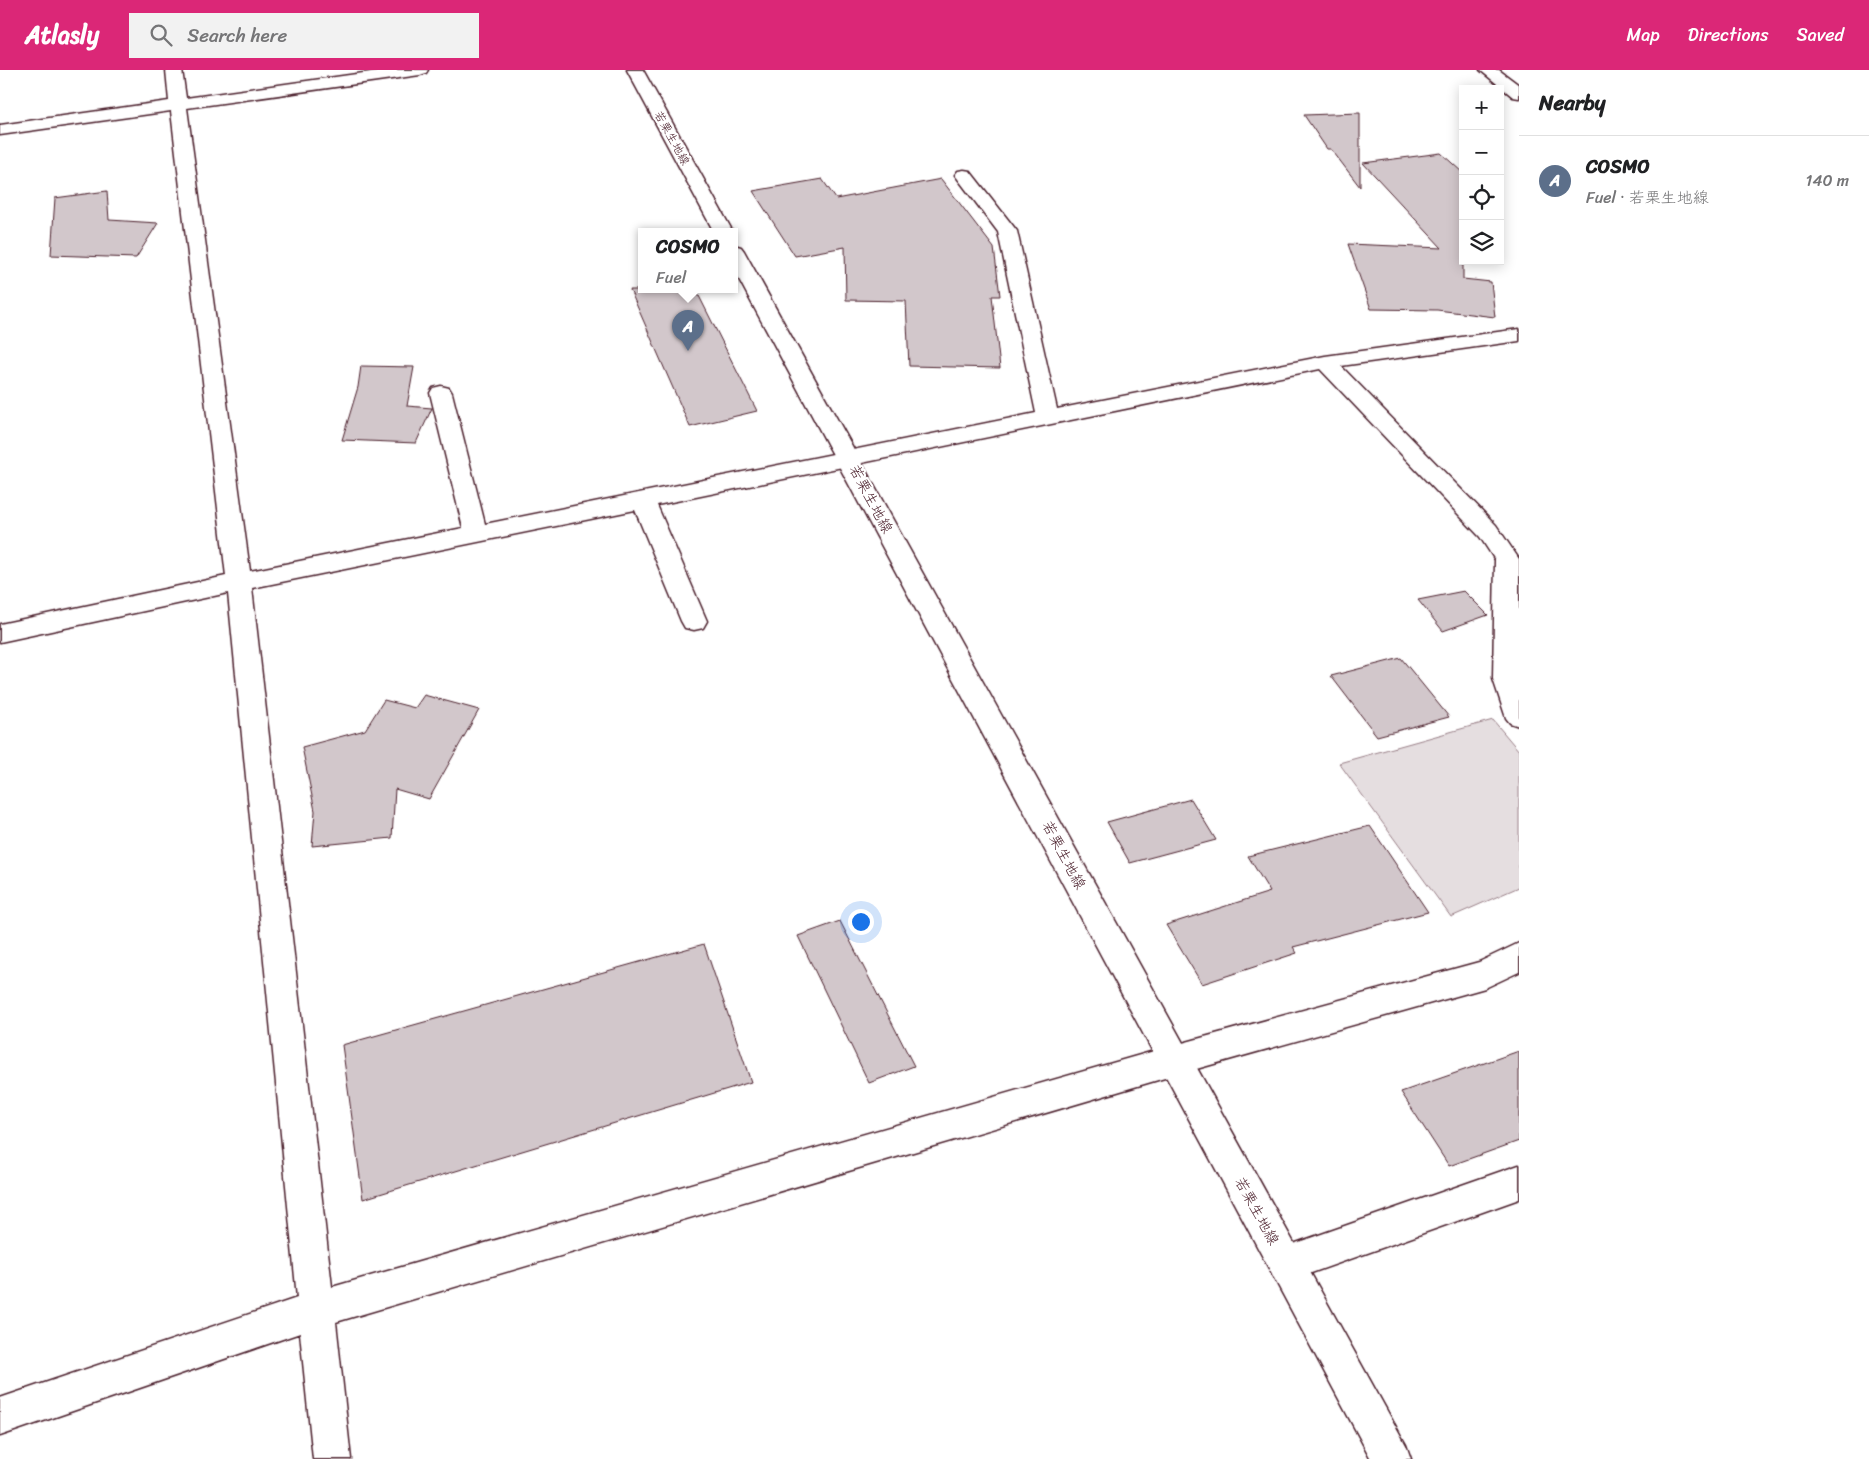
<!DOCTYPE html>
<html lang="en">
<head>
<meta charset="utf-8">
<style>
  body { margin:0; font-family:Sriracha,"Klee One",sans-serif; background:#f2f2f2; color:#202124 }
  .controls { position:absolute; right:15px; top:15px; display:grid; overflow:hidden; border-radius:0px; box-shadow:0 2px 12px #0003 }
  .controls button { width:45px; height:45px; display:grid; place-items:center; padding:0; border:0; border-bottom:1px solid #e0e0e0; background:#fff; color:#202124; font:25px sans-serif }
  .you { position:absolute; left:860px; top:851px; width:18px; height:18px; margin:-12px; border:4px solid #fff; border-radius:50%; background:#1a73e8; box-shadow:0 0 0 8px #1a73e833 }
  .badge { display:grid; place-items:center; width:32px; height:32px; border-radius:50%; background:#db2777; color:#fff; font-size:16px; font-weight:700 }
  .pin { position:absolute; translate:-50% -41px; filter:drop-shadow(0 1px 2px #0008) }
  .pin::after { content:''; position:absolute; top:26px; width:18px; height:15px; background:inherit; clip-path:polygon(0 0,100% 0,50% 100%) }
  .popup { position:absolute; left:638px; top:158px; width:100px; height:65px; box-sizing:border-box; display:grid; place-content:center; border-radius:0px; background:#fff; filter:drop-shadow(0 1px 4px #0005); font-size:16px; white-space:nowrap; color:#757577 }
  .popup b { font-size:19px; color:#202124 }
  .popup::after { content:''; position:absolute; left:50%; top:100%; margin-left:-10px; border:10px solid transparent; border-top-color:#fff }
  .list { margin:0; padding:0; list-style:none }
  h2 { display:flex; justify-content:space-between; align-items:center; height:65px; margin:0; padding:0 20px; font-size:21px }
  h2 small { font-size:16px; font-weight:400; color:#757577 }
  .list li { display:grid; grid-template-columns:32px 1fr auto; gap:15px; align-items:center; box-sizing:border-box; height:90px; padding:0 20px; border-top:1px solid #e0e0e0 }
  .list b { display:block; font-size:19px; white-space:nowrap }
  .list p { margin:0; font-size:16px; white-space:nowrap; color:#757577 }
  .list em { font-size:16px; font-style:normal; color:#757577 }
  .icon { flex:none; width:28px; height:28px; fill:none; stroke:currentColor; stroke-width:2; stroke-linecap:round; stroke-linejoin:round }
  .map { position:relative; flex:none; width:1519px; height:1389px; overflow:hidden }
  header { display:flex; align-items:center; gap:30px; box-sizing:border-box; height:70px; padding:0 25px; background:#db2777; color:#fff }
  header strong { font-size:24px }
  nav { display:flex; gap:28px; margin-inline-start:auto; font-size:18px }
  .search { width:350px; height:45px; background:#f2f2f2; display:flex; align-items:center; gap:12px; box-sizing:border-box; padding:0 18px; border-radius:0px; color:#757577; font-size:19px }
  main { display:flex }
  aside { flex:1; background:#fff }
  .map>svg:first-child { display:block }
  .green { fill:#e5dee0; stroke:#987e86 }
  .building { fill:#d2c7cb; stroke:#4a1f2b }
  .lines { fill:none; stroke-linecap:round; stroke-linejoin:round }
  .minor-casing { stroke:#4a1f2b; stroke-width:3 }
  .major-casing { stroke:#4a1f2b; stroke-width:3 }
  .minor { fill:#fff; fill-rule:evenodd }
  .major { fill:#fff; fill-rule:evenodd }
  .labels { text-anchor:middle; stroke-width:4; stroke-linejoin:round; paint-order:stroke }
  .far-street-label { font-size:12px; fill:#4a1f2b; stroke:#fff }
  .street-label { font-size:15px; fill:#4a1f2b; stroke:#fff }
</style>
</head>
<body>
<header>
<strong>Atlasly</strong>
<div class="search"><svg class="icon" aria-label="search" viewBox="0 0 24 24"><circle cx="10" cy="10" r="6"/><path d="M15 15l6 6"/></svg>Search here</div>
<nav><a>Map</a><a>Directions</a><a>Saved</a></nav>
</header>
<main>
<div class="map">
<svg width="1519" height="1389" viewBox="0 0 1519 1389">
  <rect width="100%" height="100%" fill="#fff"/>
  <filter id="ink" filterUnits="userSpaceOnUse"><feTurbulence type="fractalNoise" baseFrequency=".02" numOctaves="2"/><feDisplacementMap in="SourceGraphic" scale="10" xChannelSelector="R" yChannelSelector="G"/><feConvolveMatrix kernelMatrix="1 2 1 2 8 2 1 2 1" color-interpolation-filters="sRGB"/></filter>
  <g filter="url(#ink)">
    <path class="green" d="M1493 650 1519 681V817L1451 847 1339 693Z"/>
    <path class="building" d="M1360 43V117L1331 79H1327L1304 45Z
      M1441 83 1463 103V209L1491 212 1495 247 1437 240 1371 239 1348 174 1442 178 1363 93Z
      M822 109 836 129 941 109 994 178 1000 226H992L1000 298 909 296 906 231 846 230 845 177 795 186 753 121Z
      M107 121 109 150 158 153 136 188 51 185 55 128Z
      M630 220H696L757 341 690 357Z
      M361 296 414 297 407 336 432 338 416 373 342 370 358 317Z
      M1464 521 1488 545 1443 561 1418 530Z
      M1401 588 1449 647 1377 666 1331 606Z
      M424 625 479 640 429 729 395 719 392 768 312 776 315 741 302 677 365 660 384 630 415 638Z
      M1191 729 1216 770 1130 793 1107 752Z
      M1370 756 1428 842 1293 877 1297 883 1202 914 1166 855 1270 822 1248 786Z
      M840 851 914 996 869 1013 798 866Z
      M704 874 751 1012 363 1129 342 975Z
      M1519 981V1071L1449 1096 1401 1022Z"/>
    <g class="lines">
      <defs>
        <path id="minor" d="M166 0H182L186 28 385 0H428L426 3 420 5 187 38 250 501 463 458 430 323 433 318 441 316 449 318 452 323 485 454 1036 343 998 162 955 105 958 101 964 100 970 101 1017 161 1057 339 1325 286 1519 259V271L1341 296 1496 455 1519 489V656L1510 653 1506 648 1493 609 1495 490 1480 467 1320 299 657 435 707 551 703 558 694 560 685 558 681 551 635 440 252 518 332 1217 1175 975 1479 892 1519 873V902L1485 918 1175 1005 336 1252 351 1389H313L300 1263 0 1366V1328L297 1228 228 523 0 572V554L226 506 171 41 0 65V55L169 31Z
          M1480 0H1499L1519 15V28L1513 27Z
          M1519 1095V1129L1286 1212 1273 1207 1268 1194 1273 1181Z"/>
        <path id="major" d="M627 0H643L733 162H714Z
          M734 175 741 177 744 181 1406 1375 1411 1389H1371L734 200Z"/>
      </defs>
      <use href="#minor" class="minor-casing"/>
      <use href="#major" class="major-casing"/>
      <use href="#minor" class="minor"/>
      <use href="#major" class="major"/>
    </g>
  </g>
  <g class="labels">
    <g class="far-street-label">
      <text transform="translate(672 68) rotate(61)" y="4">若栗生地線</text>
    </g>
    <g class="street-label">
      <text transform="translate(871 429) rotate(62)" y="5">若栗生地線</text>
      <text transform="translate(1064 785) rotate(62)" y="5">若栗生地線</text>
      <text transform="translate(1257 1141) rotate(61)" y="5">若栗生地線</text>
    </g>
  </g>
</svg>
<div class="controls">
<button>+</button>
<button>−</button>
<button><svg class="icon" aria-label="locate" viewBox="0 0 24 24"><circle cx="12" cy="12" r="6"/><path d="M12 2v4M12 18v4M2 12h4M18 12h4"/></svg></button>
<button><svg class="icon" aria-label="layers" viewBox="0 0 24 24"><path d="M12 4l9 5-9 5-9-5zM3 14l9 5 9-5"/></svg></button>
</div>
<div class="you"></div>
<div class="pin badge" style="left:688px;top:281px;background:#5c6f8a">A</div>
<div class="popup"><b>COSMO</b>Fuel</div>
</div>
<aside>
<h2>Nearby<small></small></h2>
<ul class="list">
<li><span class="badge" style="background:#5c6f8a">A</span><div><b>COSMO</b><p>Fuel · 若栗生地線</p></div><em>140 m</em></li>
</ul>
</aside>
</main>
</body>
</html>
